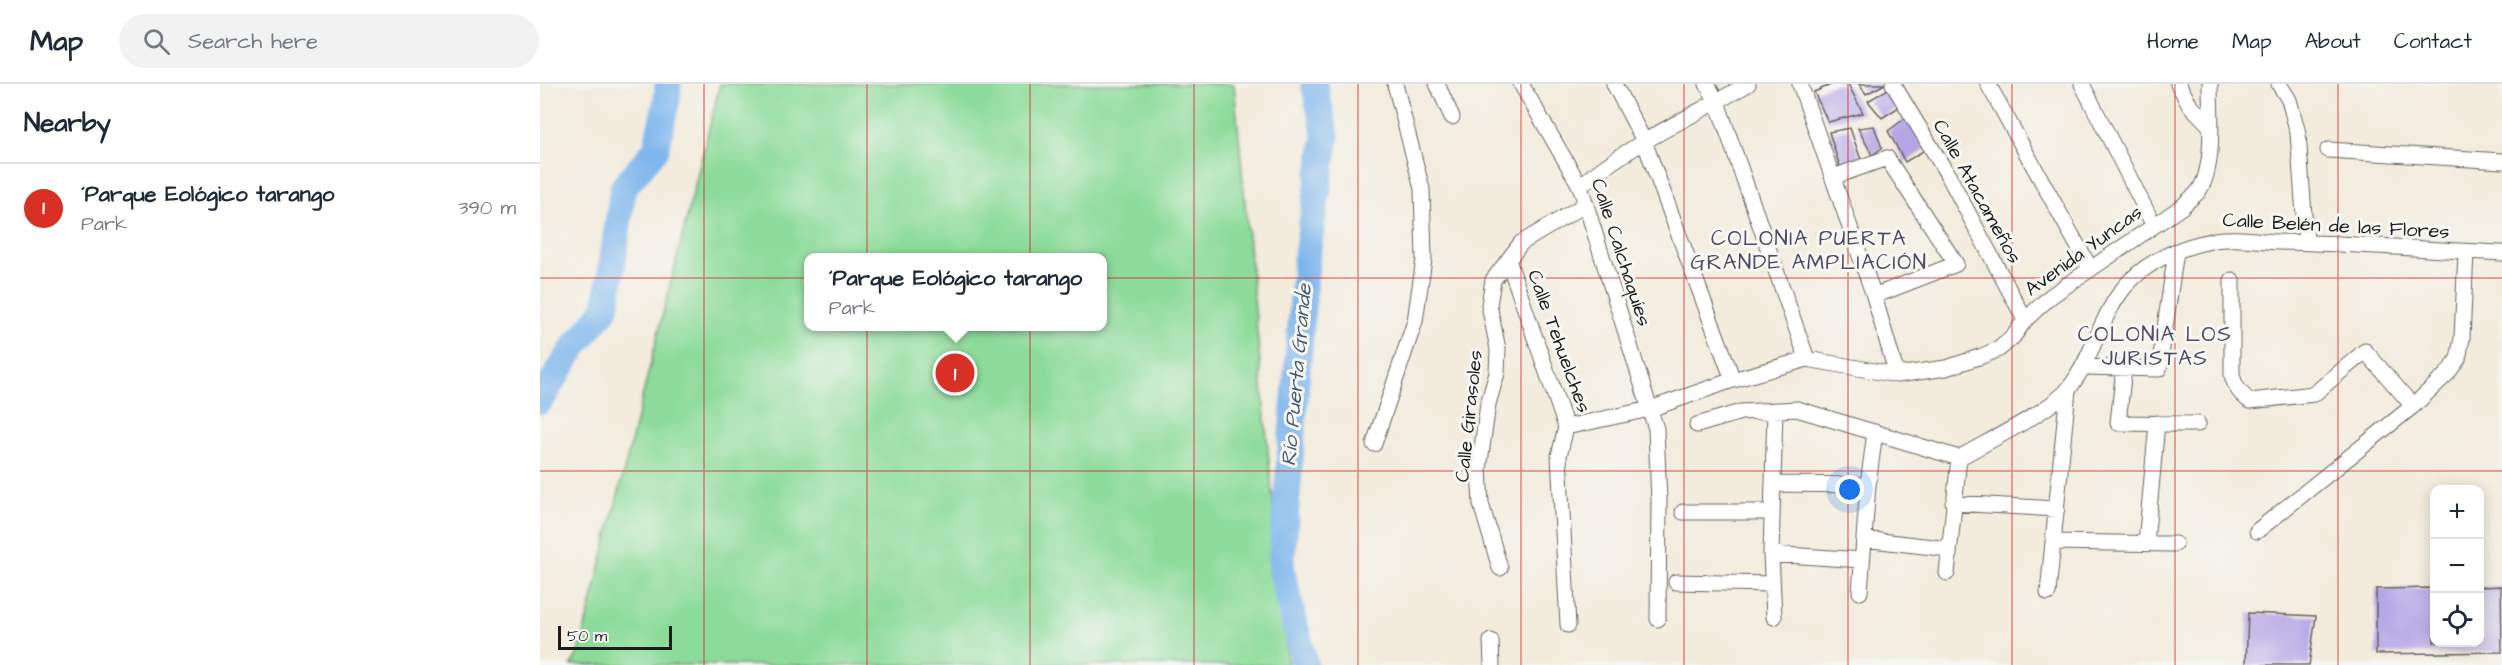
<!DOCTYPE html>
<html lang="en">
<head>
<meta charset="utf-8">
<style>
  body { margin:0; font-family:"Architects Daughter",sans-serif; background:#f2f2f3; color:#1f2937 }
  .controls { position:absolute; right:18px; bottom:18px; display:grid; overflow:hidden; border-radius:12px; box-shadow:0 3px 15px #0003 }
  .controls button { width:54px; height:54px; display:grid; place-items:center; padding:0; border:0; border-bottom:2px solid #e0e1e3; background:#fff; color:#1f2937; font:30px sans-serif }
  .scale { position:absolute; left:18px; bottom:15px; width:114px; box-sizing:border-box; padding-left:6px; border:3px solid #1c1c1c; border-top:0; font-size:16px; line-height:21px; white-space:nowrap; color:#1c1c1c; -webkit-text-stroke:4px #f6f6f2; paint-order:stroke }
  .you { position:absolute; left:1310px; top:406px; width:21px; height:21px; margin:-15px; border:4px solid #fff; border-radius:50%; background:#1a73e8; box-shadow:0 0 0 9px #1a73e833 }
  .badge { display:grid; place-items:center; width:39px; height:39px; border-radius:50%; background:#d93025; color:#fff; font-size:20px; font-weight:700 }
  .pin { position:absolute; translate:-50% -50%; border:3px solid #fff; box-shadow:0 2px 6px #0006 }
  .popup { position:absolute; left:264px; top:169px; width:303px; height:78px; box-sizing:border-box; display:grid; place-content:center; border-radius:12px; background:#fff; filter:drop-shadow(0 2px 4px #0005); font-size:20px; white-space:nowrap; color:#747a83 }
  .popup b { font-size:22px; color:#1f2937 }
  .popup::after { content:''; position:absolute; left:50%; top:100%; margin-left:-12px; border:12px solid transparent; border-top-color:#fff }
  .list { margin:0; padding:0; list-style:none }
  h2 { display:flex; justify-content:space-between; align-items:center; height:78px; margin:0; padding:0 24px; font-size:26px }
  h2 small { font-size:20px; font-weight:400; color:#747a83 }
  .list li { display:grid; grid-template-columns:39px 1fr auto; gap:18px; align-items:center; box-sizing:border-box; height:90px; padding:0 24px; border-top:2px solid #e0e1e3 }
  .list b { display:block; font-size:22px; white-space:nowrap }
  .list p { margin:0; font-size:20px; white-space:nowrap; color:#747a83 }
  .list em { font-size:20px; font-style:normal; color:#747a83 }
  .icon { flex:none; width:33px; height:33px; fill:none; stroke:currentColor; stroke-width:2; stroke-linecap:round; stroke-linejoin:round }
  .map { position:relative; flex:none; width:1962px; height:581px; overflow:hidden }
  header { display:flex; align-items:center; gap:36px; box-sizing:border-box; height:84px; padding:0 30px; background:#fff; border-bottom:2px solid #e0e1e3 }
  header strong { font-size:28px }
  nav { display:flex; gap:33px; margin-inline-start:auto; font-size:21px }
  .search { width:420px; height:54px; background:#f2f2f3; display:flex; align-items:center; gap:15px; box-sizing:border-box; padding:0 21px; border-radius:33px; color:#747a83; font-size:22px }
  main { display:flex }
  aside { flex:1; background:#fff }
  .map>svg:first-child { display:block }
  .green { fill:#8cdb9a; stroke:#547c5b; stroke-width:1.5; fill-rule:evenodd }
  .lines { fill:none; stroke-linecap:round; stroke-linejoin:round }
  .river { stroke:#7db5ed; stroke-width:27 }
  .building { fill:#b2a3e6 }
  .street-casing { stroke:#67645f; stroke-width:17 }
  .street { stroke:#fff; stroke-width:15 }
  .grid { fill:none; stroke:#d62828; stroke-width:1.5; stroke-opacity:0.55 }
  .labels { text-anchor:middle; stroke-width:6; stroke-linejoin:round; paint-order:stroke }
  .street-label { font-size:20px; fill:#1c1c1c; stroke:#f6f6f2 }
  .neighbourhood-label { font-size:21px; letter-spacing:1.5px; fill:#504b63; stroke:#f6f6f2 }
  .water-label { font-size:21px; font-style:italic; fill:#435970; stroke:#f6f6f2 }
</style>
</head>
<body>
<header>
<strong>Map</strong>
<div class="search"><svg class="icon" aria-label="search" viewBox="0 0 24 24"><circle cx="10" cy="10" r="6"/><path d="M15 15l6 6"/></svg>Search here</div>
<nav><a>Home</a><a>Map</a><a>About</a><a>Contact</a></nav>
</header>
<main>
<aside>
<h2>Nearby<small></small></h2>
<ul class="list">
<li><span class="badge">1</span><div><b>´Parque Eológico tarango</b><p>Park</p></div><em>390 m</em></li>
</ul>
</aside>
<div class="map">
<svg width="1962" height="581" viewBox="0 0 1962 581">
  <rect width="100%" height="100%" fill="#f6f6f2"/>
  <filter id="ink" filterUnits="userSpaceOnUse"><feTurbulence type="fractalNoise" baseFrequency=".0167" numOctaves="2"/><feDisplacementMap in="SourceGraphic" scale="12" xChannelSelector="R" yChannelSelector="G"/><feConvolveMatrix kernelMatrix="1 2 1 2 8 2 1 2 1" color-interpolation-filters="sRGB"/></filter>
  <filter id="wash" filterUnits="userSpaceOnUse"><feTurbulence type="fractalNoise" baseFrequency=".008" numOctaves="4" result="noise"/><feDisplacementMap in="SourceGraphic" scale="24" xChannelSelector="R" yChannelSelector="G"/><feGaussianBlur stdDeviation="1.35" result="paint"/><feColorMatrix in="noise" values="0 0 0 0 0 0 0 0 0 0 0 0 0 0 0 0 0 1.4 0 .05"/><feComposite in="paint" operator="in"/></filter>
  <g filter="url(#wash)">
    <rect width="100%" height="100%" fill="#f3ebdb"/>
    <path class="green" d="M180 0H694L748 581H31L39 568ZM268 174H562V242H268Z"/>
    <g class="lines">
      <path class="river" d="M0 317 35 262 66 224 83 104 116 65 127 15 128 0
        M765 581 741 485 766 177 786 52 774 0"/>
    </g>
    <g id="blocks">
      <path class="building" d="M1293 0H1308L1323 29 1288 38 1274 8Z
        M1319 0H1345L1326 10Z
        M1348 5 1359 23 1342 34 1328 17Z
        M1367 33 1385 66 1365 78 1348 47Z
        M1334 42 1342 64 1332 71 1318 44Z
        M1310 44 1321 76 1300 83 1289 48Z
        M1961 502 1962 568 1836 570V505L1894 504V558H1940V503Z
        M1708 529 1776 532 1769 581H1706Z"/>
    </g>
  </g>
  <g filter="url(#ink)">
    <use href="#blocks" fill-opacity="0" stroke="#67645f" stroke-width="1.5"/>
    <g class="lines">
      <defs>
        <path id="street" d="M897 0 912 33
          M981 0 1040 102 1116 345 1119 417 1118 535
          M1074 0 1104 57 1193 296
          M1167 0 1177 18 1267 275
          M1260 0 1334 212 1357 291
          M1353 0 1409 93 1485 236
          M1448 0 1550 184
          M1542 0 1613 140
          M1638 0 1650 21 1670 42
          M1739 0 1749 16 1758 49 1766 158
          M1788 66 1962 77
          M1293 93 1347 74 1416 180 1334 212
          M1040 102C1090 60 1151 33 1208 0
          M968 176 1026 343
          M1692 196V291C1695 303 1700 310 1710 317L1774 310 1825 267 1873 322
          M1544 283 1619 285 1636 167
          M1584 284 1578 339 1658 340
          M1157 341 1201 328 1257 325 1419 374C1446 358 1513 326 1530 303 1555 270 1561 227 1590 197 1612 175 1641 163 1671 157 1691 152 1718 157 1739 158 1813 159 1888 166 1962 169
          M1026 343 1110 325 1193 296 1267 275 1357 291 1406 284 1442 272 1459 265 1473 253 1485 236 1511 212 1643 122C1647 117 1653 113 1657 109 1676 87 1670 28 1670 0
          M1026 343 1019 372 1028 541
          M834 360 875 237 884 175 882 105 855 0
          M1233 400 1328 401
          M1413 419 1517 425
          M1143 428H1232
          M1717 447 1873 322 1907 290 1918 275 1922 254 1926 168
          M1324 455 1409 465
          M1513 458 1635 460
          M1606 459 1617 339
          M1231 470 1322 476
          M960 484 941 420 939 385 948 320 957 289 958 265 949 221 953 196 981 159 1046 120
          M1407 489 1419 374
          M1136 498 1232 500
          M1320 508 1328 401 1335 348
          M1508 509 1528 306
          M1234 533 1231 470 1235 326
          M951 557 952 581"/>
      </defs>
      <use href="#street" class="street-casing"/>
      <use href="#street" class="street"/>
    </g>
  </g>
  <path class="grid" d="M164 0V581M327 0V581M490 0V581M654 0V581M818 0V581M981 0V581M1144 0V581M1308 0V581M1472 0V581M1635 0V581M1798 0V581M0 194H1962M0 387H1962"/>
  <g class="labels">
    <g class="street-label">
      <text transform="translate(1438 107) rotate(61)" y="7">Calle Atacameños</text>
      <text transform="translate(1796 141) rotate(3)" y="7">Calle Belén de las Flores</text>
      <text transform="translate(1543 166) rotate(-36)" y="7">Avenida Yuncas</text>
      <text transform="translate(1082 168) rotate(72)" y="7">Calle Calchaquíes</text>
      <text transform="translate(1020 257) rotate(70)" y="7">Calle Tehuelches</text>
      <text transform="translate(928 332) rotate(-84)" y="7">Calle Girasoles</text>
    </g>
    <g class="neighbourhood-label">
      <text x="1269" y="161">COLONIA PUERTA<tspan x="1269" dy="24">GRANDE AMPLIACIÓN</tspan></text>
      <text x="1615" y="257">COLONIA LOS<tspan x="1615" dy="24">JURISTAS</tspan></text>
    </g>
    <g class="water-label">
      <text transform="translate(756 291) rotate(-85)" y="7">Río Puerta Grande</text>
    </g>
  </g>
</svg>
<div class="controls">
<button>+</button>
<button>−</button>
<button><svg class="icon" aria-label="locate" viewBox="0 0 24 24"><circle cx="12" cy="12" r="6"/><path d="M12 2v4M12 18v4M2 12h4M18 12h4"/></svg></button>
</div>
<div class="scale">50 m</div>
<div class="you"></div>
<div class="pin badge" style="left:415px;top:289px">1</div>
<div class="popup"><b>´Parque Eológico tarango</b>Park</div>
</div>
</main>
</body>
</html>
